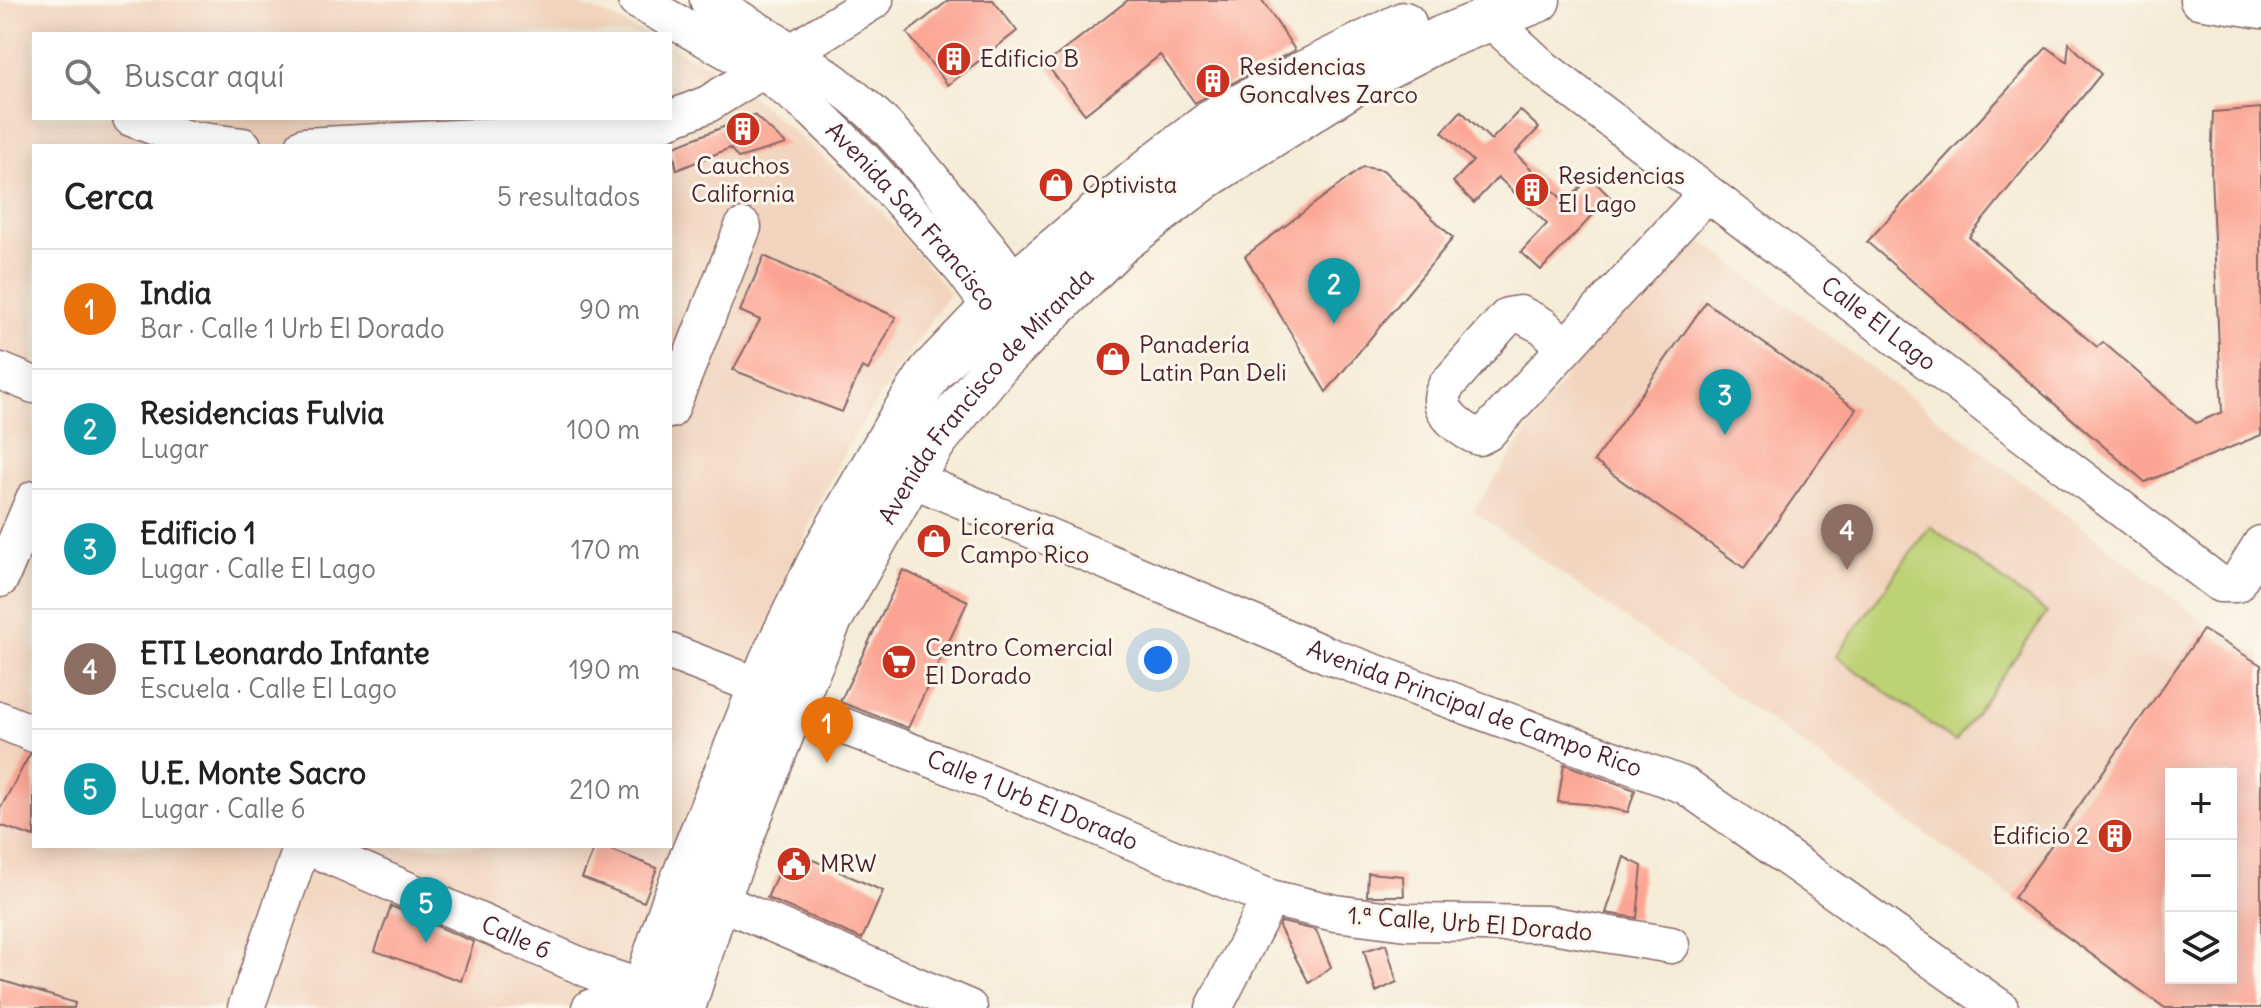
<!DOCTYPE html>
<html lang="es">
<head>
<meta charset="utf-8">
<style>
  body { margin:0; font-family:Delius,sans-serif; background:#f2f2f2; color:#222 }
  .controls { position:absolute; right:24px; bottom:24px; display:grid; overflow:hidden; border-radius:0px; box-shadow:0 4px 20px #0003 }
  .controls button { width:72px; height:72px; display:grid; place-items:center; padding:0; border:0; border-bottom:2px solid #e0e0e0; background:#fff; color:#222; font:40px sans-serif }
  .you { position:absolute; left:1158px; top:660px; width:28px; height:28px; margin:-20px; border:6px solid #fff; border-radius:50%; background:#1a73e8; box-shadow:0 0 0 12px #1a73e833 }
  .badge { display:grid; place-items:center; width:52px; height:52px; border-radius:50%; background:#111827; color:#fff; font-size:26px; font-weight:700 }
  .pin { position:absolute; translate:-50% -66px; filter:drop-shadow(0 2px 4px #0008) }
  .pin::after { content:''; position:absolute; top:42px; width:28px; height:24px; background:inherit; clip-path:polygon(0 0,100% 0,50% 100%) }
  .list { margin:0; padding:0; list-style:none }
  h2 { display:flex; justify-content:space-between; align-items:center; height:104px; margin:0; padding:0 32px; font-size:34px }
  h2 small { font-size:26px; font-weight:400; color:#767676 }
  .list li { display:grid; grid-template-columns:52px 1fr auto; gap:24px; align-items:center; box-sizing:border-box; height:120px; padding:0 32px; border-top:2px solid #e0e0e0 }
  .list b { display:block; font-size:30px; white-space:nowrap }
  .list p { margin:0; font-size:26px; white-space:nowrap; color:#767676 }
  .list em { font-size:26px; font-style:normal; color:#767676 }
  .icon { flex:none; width:44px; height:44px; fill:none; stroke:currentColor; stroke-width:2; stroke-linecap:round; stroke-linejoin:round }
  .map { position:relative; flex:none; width:2261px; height:1008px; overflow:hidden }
  .search { position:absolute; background:#fff; box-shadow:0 4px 20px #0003; left:32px; top:32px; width:640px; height:88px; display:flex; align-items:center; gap:20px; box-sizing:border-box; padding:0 28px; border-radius:0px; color:#767676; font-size:30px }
  .panel { position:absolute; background:#fff; box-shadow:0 4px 20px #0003; left:32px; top:144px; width:640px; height:704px; border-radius:0px }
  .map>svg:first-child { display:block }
  .built { fill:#f2d4be; fill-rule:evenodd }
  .green { fill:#bdd174; stroke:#847850; stroke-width:2 }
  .building { fill:#fca493; fill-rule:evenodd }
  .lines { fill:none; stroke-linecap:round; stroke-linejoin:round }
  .minor-casing { stroke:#866767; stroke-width:39 }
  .major-casing { stroke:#866767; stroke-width:47 }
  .minor { stroke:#fff; stroke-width:36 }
  .major { stroke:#fff; stroke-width:44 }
  .labels { text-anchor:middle; stroke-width:6; stroke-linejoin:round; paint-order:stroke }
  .poi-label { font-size:24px; fill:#4a1f2b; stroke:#fbf7ec; text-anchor:start }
  .street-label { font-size:24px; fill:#4a1f2b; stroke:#fbf7ec }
</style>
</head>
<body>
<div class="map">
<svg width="2261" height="1008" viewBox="0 0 2261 1008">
  <rect width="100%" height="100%" fill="#fbf7ec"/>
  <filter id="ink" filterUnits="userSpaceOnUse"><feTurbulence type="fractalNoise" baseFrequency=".0125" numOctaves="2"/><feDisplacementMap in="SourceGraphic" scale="16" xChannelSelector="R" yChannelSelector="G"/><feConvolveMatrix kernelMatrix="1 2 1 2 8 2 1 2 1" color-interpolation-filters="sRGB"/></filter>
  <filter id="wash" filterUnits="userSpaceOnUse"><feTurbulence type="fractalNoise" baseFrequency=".006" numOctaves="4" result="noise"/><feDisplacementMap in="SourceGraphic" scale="32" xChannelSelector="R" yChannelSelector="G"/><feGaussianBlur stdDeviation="1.8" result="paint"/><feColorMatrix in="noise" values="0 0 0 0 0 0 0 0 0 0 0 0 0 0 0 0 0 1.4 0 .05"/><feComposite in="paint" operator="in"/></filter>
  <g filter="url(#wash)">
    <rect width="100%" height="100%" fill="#f5ecd7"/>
    <path class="built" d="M0 0H565L607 15 645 34H34V118H670V46L727 75 866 194 950 292 853 437 825 489 723 732 631 1008H0ZM34 146H670V846H34Z
      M1673 219 2060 510 2213 629 2261 655V1008H2165L1762 715 1473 511ZM2171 774H2231V978H2171Z"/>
    <path class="green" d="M1930 526 2047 613 1955 742 1836 656Z"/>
    <g id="blocks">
      <path class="building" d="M949 0H993L1017 31 948 85 907 33Z
        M1128 0H1262L1295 50 1195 103 1160 55 1085 114 1046 64Z
        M2069 43 2101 74 1969 237 2097 347 2103 342 2196 423 2222 412 2211 174 2213 112 2261 108V435L2145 482 1867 242 2047 47 2067 62Z
        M1520 110 1539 128 1515 153 1566 203 1590 177 1610 197 1541 270 1521 252 1547 224 1498 177 1474 203 1453 182 1473 161 1442 132 1461 111 1491 140Z
        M754 115 786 144 738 158 730 148 677 170 672 147Z
        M1363 167 1383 170 1453 238 1326 392 1245 256Z
        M764 256 896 317 868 370 862 367 842 412 733 370 760 320 740 311Z
        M1706 302 1856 409 1744 568 1594 461Z
        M903 570 968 601 908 728 840 702Z
        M2203 630 2261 665V1008H2165L2014 898ZM2171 774H2231V978H2171Z
        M30 754 34 755V837L0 825V809Z
        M1564 764 1635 790 1628 812 1587 804 1558 802Z
        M595 846H602L657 868 644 902 582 878Z
        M788 849 883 891 862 939 767 898Z
        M1624 857 1642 866 1637 918 1606 913Z
        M1368 873 1403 876 1404 896H1367Z
        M391 906 474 942 461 981 375 951Z
        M1281 922 1316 930 1331 967 1309 983 1279 927Z
        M1386 944 1397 982 1376 992 1364 951Z
        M0 980 75 1003 74 1008H0Z"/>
    </g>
  </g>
  <g filter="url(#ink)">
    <use href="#blocks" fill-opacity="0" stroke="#866767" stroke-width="2"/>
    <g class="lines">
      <defs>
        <g id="minor">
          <path id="s1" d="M636 0 762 70 813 110 861 157 923 225 963 270 991 308 1017 318"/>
          <path d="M708 0C763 33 821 68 870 111 903 141 931 179 960 213 985 243 1010 272 1028 307"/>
          <path d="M2198 0 2261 10"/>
          <path id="s2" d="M1490 19 1543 68 2220 584H2236L2261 544"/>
          <path d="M131 118 187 139 243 146"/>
          <path d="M304 146 647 128 708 104 875 0"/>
          <path d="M1565 347 1543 326 1520 314 1508 316 1446 386C1444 390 1442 395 1442 399 1442 416 1465 432 1479 437L1487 433 1707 193"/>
          <path d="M0 371 34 385"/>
          <path d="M670 410 743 227"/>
          <path id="s3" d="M910 478 1327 655 1686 786 2000 1008"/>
          <path d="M0 579 34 499"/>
          <path d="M670 652 761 687"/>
          <path id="s4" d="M792 707 942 763 1270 898 1335 913 1407 922 1546 924 1671 945"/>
          <path d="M0 720 34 734"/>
          <path id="s5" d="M307 846 597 973 671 997"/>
          <path d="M717 900 969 1008"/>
          <path d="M246 1008 302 846"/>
          <path d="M590 1008 645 989"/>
          <path d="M1214 1008 1270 898"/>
        </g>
        <g id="major">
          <path d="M638 1008 673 904 771 662 827 547 901 418 931 372 1016 283 1163 159 1212 122 1272 89 1404 24"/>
          <path id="s6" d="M683 1008 717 900 792 707 830 619 910 478 936 439 998 363 1119 243 1205 177 1354 83 1442 38 1538 0"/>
        </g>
      </defs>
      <use href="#minor" class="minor-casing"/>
      <use href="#major" class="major-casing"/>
      <use href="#minor" class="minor"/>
      <use href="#major" class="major"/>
    </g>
  </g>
  <defs>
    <symbol id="building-disc" viewBox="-11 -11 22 22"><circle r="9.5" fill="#c8321e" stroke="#fbf7ec"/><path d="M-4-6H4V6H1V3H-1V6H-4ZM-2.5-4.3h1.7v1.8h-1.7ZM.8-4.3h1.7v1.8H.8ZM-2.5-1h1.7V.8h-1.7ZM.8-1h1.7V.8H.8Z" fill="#fff"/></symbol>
    <symbol id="shop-disc" viewBox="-11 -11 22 22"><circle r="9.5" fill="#c8321e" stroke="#fbf7ec"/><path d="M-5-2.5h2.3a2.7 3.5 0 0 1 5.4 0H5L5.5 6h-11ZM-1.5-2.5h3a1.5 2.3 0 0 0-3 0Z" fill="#fff"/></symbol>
    <symbol id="supermarket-disc" viewBox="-11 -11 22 22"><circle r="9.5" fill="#c8321e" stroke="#fbf7ec"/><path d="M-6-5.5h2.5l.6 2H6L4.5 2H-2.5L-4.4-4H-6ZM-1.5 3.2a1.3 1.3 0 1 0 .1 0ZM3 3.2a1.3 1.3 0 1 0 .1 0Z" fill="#fff"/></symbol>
    <symbol id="civic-disc" viewBox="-11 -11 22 22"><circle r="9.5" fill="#c8321e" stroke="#fbf7ec"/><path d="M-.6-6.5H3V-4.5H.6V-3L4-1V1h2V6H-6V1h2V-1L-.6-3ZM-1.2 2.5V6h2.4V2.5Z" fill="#fff"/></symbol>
  </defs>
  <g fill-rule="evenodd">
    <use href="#building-disc" x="934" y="39" width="40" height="40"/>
    <use href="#building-disc" x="1193" y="61" width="40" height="40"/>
    <use href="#building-disc" x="723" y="109" width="40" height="40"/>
    <use href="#shop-disc" x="1036" y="165" width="40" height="40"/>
    <use href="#building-disc" x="1512" y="170" width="40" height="40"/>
    <use href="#shop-disc" x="1093" y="339" width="40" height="40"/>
    <use href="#shop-disc" x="914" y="521" width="40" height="40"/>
    <use href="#supermarket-disc" x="879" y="642" width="40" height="40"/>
    <use href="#building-disc" x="2095" y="816" width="40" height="40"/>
    <use href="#civic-disc" x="774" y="844" width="40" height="40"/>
  </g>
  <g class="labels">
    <g class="poi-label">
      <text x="980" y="67">Edificio B</text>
      <text x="1239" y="75">Residencias<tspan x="1239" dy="28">Goncalves Zarco</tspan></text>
      <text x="743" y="174" text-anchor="middle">Cauchos<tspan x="743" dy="28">California</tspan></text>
      <text x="1558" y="184">Residencias<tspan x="1558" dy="28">El Lago</tspan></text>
      <text x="1082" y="193">Optivista</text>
      <text x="1139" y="353">Panadería<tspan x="1139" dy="28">Latin Pan Deli</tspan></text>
      <text x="960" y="535">Licorería<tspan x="960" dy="28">Campo Rico</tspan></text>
      <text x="925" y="656">Centro Comercial<tspan x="925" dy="28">El Dorado</tspan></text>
      <text x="2089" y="844" text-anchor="end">Edificio 2</text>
      <text x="820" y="872">MRW</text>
    </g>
    <g class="street-label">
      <text dy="8" stroke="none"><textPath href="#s1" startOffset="354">Avenida San Francisco</textPath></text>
      <text dy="8" stroke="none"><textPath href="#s2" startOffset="494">Calle El Lago</textPath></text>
      <text dy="8" stroke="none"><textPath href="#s6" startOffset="690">Avenida Francisco de Miranda</textPath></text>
      <text dy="8" stroke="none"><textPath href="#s3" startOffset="610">Avenida Principal de Campo Rico</textPath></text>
      <text dy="8" stroke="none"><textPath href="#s4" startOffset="258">Calle 1 Urb El Dorado</textPath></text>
      <text transform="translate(1470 924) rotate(4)" y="8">1.ª Calle, Urb El Dorado</text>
      <text dy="8" stroke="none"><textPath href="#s5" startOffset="228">Calle 6</textPath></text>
    </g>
  </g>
</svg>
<div class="controls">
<button>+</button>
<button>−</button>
<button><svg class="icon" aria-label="layers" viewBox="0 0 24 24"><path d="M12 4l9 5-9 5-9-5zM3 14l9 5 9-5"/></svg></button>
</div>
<div class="you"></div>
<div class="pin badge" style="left:827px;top:763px;background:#e8710a">1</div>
<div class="pin badge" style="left:1334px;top:324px;background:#0f9aa8">2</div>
<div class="pin badge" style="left:1725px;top:435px;background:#0f9aa8">3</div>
<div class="pin badge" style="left:1847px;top:570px;background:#8d6e63">4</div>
<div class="pin badge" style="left:426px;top:943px;background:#0f9aa8">5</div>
<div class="search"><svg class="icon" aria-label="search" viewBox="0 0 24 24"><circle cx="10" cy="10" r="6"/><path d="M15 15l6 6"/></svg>Buscar aquí</div>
<section class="panel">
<h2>Cerca<small>5 resultados</small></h2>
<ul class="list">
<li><span class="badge" style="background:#e8710a">1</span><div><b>India</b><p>Bar · Calle 1 Urb El Dorado</p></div><em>90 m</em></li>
<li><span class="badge" style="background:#0f9aa8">2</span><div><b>Residencias Fulvia</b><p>Lugar</p></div><em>100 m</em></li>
<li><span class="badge" style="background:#0f9aa8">3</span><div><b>Edificio 1</b><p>Lugar · Calle El Lago</p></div><em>170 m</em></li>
<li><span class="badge" style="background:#8d6e63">4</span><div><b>ETI Leonardo Infante</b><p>Escuela · Calle El Lago</p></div><em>190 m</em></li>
<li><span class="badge" style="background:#0f9aa8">5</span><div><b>U.E. Monte Sacro</b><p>Lugar · Calle 6</p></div><em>210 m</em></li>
</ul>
</section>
</div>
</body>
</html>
